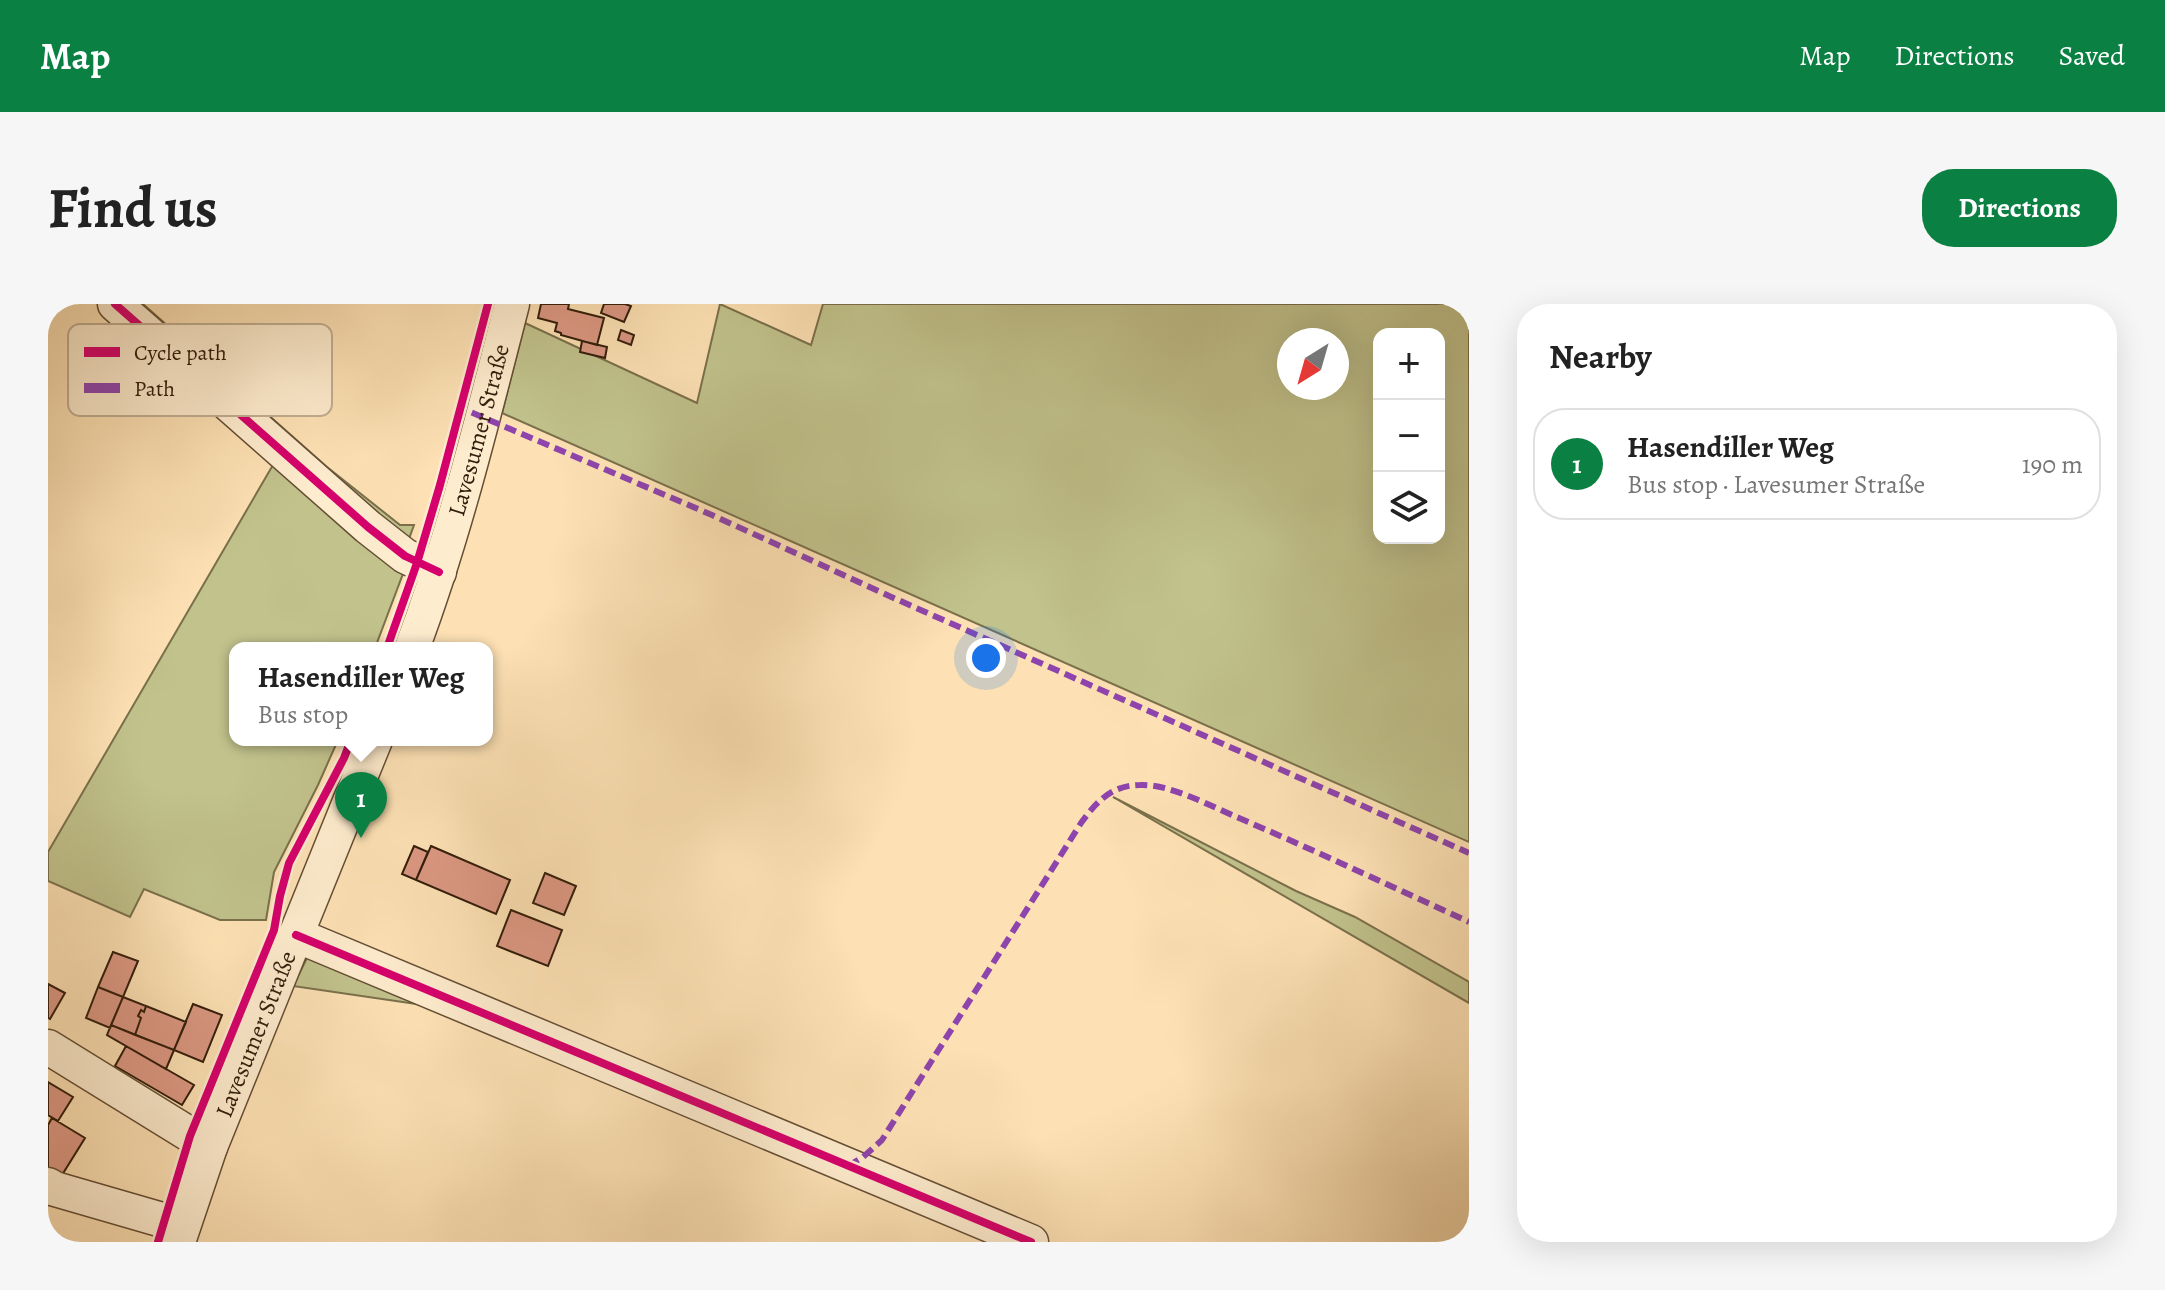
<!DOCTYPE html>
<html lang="en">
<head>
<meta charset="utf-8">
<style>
  body { margin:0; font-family:Alegreya,serif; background:#f6f6f6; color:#222 }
  .controls { position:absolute; right:24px; top:24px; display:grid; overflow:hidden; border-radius:16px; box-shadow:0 8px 32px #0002 }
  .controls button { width:72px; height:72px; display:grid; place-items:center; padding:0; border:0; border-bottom:2px solid #e0e0e0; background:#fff; color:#222; font:40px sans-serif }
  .compass { position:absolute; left:1229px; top:24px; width:72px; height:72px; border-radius:50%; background:#fff; box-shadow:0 8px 32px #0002; rotate:217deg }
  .you { position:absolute; left:938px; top:354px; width:28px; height:28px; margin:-20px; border:6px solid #fff; border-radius:50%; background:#1a73e8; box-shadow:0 0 0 12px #1a73e833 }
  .badge { display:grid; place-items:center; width:52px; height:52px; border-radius:50%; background:#0b8043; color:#fff; font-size:26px; font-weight:700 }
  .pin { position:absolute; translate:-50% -66px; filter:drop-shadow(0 2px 4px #0008) }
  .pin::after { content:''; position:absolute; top:42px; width:28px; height:24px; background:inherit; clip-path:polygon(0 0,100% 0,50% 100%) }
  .popup { position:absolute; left:181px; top:338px; width:264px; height:104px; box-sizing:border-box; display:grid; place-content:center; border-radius:16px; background:#fff; filter:drop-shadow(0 2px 6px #0005); font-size:26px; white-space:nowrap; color:#767676 }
  .popup b { font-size:30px; color:#222 }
  .popup::after { content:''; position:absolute; left:50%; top:100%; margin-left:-16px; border:16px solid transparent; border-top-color:#fff }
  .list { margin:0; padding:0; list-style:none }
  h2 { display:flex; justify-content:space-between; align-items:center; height:104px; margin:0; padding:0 32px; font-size:34px }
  h2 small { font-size:26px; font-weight:400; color:#767676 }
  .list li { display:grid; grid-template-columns:52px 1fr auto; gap:24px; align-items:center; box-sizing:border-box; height:112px; margin:0 16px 16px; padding:0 16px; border:2px solid #e0e0e0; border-radius:32px }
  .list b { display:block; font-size:30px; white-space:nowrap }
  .list p { margin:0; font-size:26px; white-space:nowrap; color:#767676 }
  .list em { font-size:26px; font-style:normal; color:#767676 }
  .icon { flex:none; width:44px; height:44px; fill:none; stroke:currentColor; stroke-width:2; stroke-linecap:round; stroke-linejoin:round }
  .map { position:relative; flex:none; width:1421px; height:938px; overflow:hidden; border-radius:32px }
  header { display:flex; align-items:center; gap:48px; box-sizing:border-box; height:112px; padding:0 40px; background:#0b8043; color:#fff }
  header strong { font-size:38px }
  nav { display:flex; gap:44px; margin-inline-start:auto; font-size:28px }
  .intro { display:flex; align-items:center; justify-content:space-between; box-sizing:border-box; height:192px; padding:0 48px }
  h1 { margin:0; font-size:56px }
  .button { padding:20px 36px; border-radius:32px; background:#0b8043; color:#fff; font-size:28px; font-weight:700 }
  main { display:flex; gap:48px; padding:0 48px }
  aside { flex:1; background:#fff; border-radius:32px; box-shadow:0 8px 32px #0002 }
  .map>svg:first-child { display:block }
  .green { fill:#c1c28c; stroke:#7a704b; stroke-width:2; fill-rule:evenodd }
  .building { fill:#dc9883; stroke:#321d0a; stroke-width:2 }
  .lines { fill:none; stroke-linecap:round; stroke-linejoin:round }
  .minor-casing { stroke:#654e34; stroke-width:37 }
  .minor { stroke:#feecce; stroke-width:34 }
  .quiet { stroke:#8e44ad; stroke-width:6; stroke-dasharray:12 6; stroke-linecap:butt }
  .cycleway-casing { stroke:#feecce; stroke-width:13 }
  .cycleway { stroke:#d6006c; stroke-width:8 }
  .labels { text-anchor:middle; stroke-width:6; stroke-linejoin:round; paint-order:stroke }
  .street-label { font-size:24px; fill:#321d0a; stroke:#feecce }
  .key { fill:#feecce; stroke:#c1ae93; stroke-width:2 }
  .key-label { font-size:22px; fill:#321d0a }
</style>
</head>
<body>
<header>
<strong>Map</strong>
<nav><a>Map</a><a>Directions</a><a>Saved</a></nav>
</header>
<div class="intro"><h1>Find us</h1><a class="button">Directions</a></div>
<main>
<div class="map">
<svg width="1421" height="938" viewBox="0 0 1421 938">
  <rect width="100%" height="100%" fill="#fde1b4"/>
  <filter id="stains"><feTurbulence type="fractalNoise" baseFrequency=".0025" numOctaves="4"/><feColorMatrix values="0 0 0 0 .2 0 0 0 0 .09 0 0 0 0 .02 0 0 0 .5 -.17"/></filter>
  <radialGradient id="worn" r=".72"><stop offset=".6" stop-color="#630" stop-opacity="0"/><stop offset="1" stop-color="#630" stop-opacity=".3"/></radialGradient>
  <path class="green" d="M78 0H95L279 163 352 221H366L358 243Z
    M672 0 763 41 775 0H1421V538L454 109 477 19 649 99ZM1331 30H1391V234H1331ZM1241 36H1289V84H1241Z
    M229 154 356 267 327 344H187V436H290L270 481 226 568 218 616H172L96 585 82 613 0 577V548Z
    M1065 493 1248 587 1307 613 1421 678V699Z
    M259 654 382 702 245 682Z"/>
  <path class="building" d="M493 0H521L520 5 556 14 549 41 513 31V29L507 27 509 19 490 14Z
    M556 0H577L583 2 576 18 553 9Z
    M573 26 586 31 583 41 570 36Z
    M534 37 559 43 557 54 532 48Z
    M366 542 380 548 368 576 354 570Z
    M383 542 462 576 448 610 368 576Z
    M497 569 528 582 516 611 485 599Z
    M463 606 514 626 500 662 449 642Z
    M65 648 90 657 75 693 50 683Z
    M0 680 17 689 2 715 0 714Z
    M50 683 75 693 62 724 38 714Z
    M75 693 98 702 96 708 93 706 90 712 93 714 87 731 63 721Z
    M145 700 174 711 155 758 126 746Z
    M98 702 138 718 126 746 87 731 93 714 90 712 93 706 96 708Z
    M63 721 126 746 118 765 59 731Z
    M78 742 146 781 134 801 67 762Z
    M0 778 25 793 10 817 0 811Z
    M4 814 37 834 9 879 0 873V821Z"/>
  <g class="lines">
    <defs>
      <g id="minor">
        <path d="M67 0 320 223 357 252 391 268"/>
        <path id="s1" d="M364 344C406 232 434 116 464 0"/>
        <path d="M248 631 983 938"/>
        <path d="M0 743 162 843"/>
        <path d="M0 881 7 885 135 922"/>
        <path id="s2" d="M130 938 162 843 327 436"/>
      </g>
    </defs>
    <use href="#minor" class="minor-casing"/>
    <use href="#minor" class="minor"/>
    <path class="quiet" d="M411 110 413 104 664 211 848 295 1421 549
      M800 862 815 853 834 836 1033 519C1049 497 1064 481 1092 481 1123 480 1162 502 1191 514 1268 547 1345 583 1421 618"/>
    <defs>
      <path id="cycleway" d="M67 0 320 223 357 252 391 268
        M339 344 369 259 392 181 440 0
        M248 631 983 938
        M110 938 142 832 226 626 232 592 241 559 296 454 303 436"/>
    </defs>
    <use href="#cycleway" class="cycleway-casing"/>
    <use href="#cycleway" class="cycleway"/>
  </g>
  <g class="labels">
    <g class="street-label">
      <text dy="8" stroke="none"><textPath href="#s1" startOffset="228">Lavesumer Straße</textPath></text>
      <text dy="8" stroke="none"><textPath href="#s2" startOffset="222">Lavesumer Straße</textPath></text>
    </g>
  </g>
  <rect x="20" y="20" width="264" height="92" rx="12" class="key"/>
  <rect x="36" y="43" width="36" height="10" fill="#d6006c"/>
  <rect x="36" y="79" width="36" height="10" fill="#8e44ad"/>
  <g class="key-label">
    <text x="86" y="56">Cycle path</text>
    <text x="86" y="92">Path</text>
  </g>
  <rect width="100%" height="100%" filter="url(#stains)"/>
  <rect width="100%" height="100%" fill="url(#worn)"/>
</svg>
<div class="controls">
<button>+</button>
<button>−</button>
<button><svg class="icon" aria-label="layers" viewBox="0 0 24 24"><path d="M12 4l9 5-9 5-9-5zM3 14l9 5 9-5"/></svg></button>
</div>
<svg class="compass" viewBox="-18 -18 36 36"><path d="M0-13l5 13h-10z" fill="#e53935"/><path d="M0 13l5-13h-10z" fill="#767676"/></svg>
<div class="you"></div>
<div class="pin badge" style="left:313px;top:534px">1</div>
<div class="popup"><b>Hasendiller Weg</b>Bus stop</div>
</div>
<aside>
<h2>Nearby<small></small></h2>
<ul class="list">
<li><span class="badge">1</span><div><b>Hasendiller Weg</b><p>Bus stop · Lavesumer Straße</p></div><em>190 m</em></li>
</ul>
</aside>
</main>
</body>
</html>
